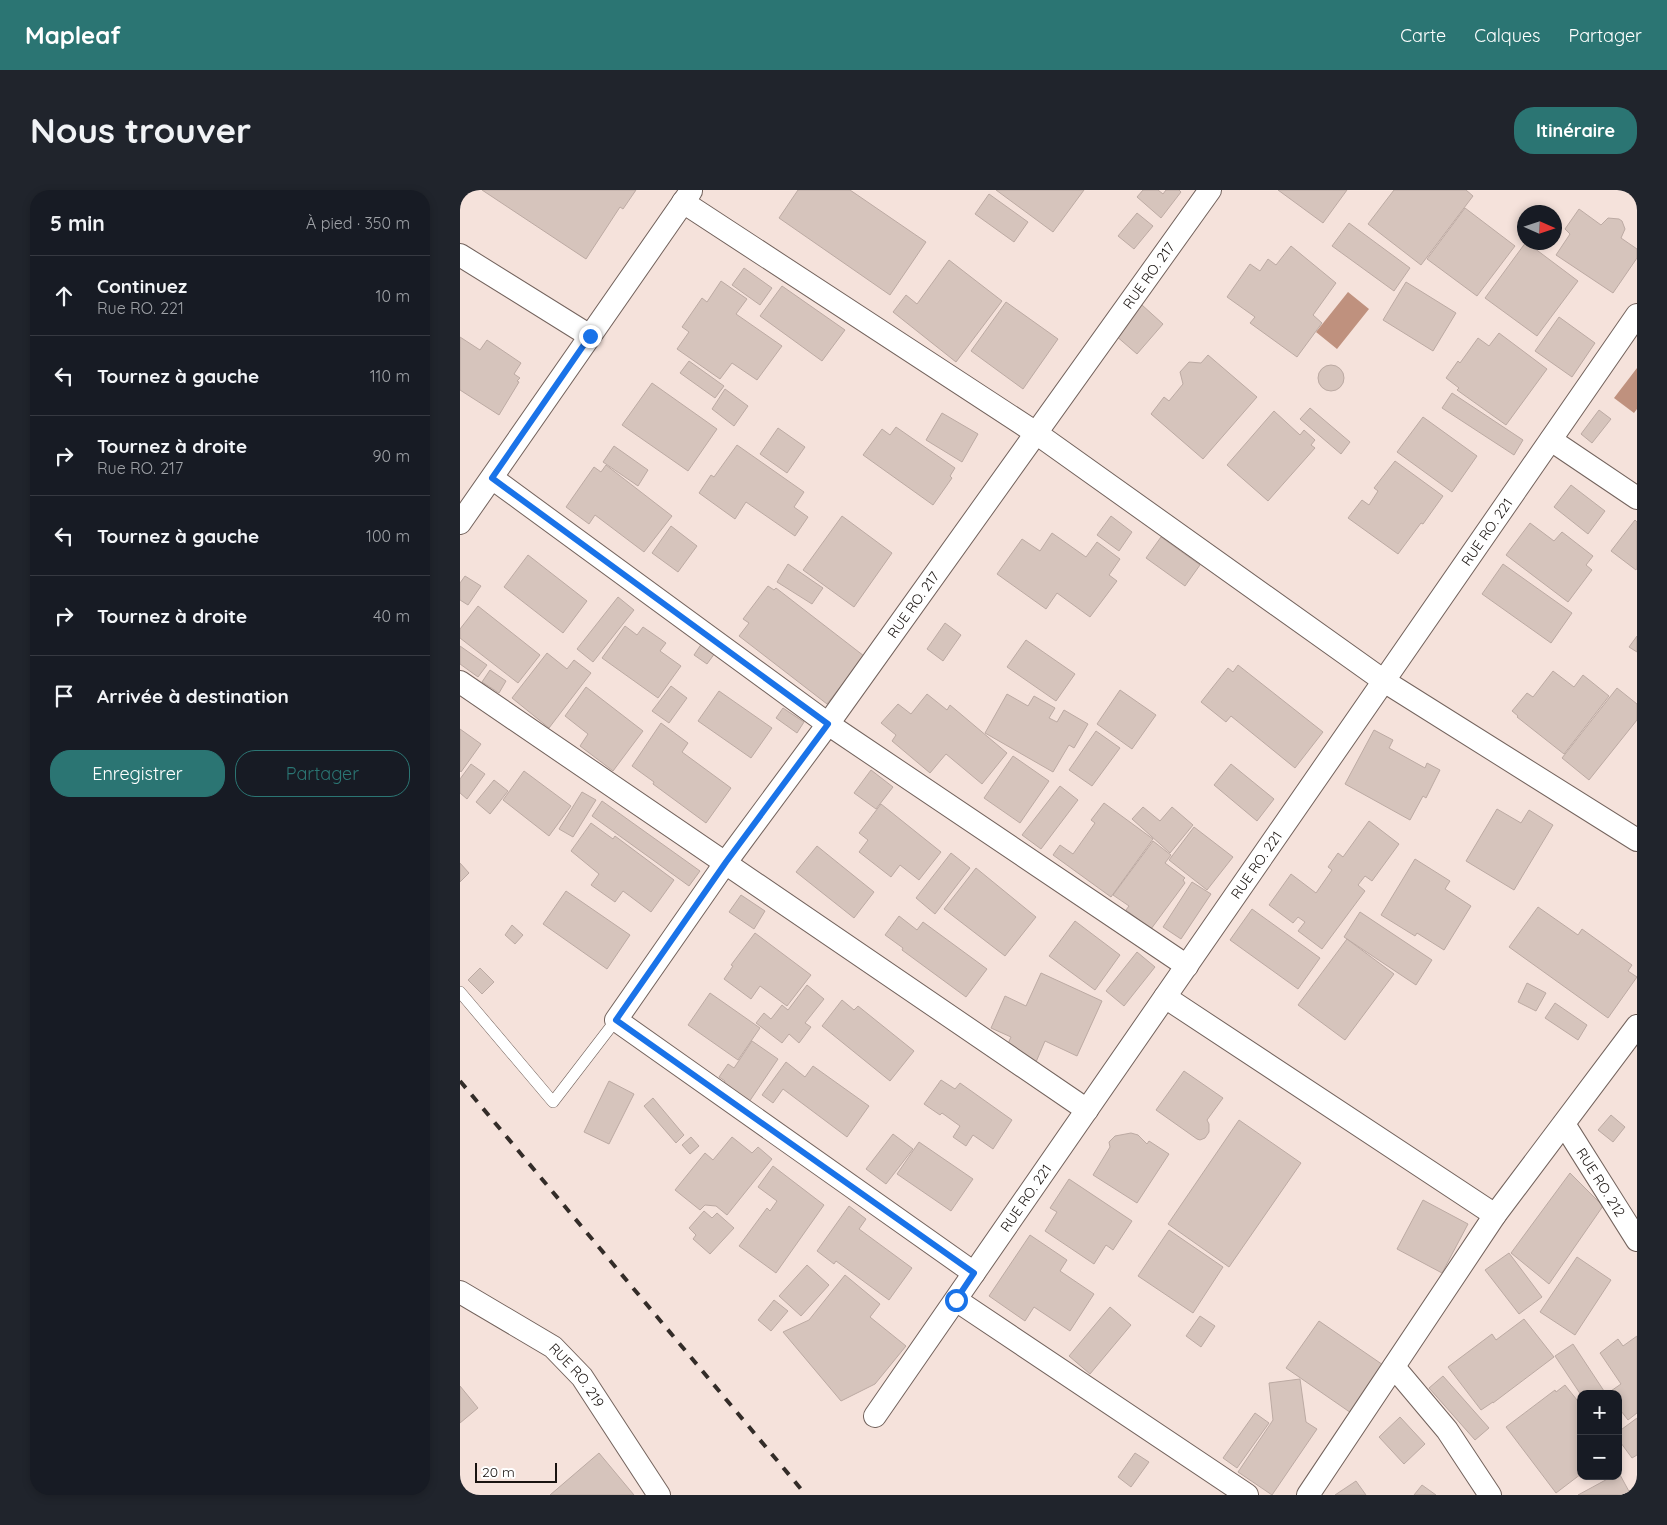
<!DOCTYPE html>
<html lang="fr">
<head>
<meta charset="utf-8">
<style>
  body { margin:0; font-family:Quicksand,sans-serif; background:#20242c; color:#f1f3f6 }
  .controls { position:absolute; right:15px; bottom:15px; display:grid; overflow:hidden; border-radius:10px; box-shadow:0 2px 8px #0003 }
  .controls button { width:45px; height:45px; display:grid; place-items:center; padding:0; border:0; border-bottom:1px solid #363941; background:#171b24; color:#f1f3f6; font:25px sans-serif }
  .compass { position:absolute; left:1057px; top:15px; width:45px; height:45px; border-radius:50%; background:#171b24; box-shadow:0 2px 8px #0003; rotate:93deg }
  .scale { position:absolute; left:15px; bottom:12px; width:82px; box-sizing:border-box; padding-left:5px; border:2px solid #191310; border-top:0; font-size:14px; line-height:18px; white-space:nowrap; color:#191310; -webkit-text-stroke:4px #fff; paint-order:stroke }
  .stop { position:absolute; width:15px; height:15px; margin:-11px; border:4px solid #1a73e8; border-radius:50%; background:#fff }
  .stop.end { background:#1a73e8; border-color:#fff; box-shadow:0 1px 5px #0008 }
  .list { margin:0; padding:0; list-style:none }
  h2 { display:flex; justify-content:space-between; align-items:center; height:65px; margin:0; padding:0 20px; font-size:21px }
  h2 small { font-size:16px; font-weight:400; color:#9ea1a6 }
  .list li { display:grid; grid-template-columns:32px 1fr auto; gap:15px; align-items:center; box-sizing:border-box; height:80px; padding:0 20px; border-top:1px solid #363941 }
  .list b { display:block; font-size:19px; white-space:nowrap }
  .list p { margin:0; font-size:16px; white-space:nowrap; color:#9ea1a6 }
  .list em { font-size:16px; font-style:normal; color:#9ea1a6 }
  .actions { display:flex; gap:10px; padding:15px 20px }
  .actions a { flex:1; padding:11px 0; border:1px solid #2b7573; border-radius:20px; text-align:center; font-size:18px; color:#2b7573 }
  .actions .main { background:#2b7573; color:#fff }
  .icon { flex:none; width:28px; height:28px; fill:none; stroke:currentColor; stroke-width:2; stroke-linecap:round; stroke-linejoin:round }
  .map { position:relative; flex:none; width:1177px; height:1305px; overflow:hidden; border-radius:20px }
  header { display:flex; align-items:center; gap:30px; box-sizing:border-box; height:70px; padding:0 25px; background:#2b7573; color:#fff }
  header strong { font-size:24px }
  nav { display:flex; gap:28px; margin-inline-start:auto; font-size:18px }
  .intro { display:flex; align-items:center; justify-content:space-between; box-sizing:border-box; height:120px; padding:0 30px }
  h1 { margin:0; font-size:35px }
  .button { padding:12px 22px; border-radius:20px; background:#2b7573; color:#fff; font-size:18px; font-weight:700 }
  main { display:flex; gap:30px; padding:0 30px }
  aside { flex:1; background:#171b24; border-radius:20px; box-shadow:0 2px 8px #0003 }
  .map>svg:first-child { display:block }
  .water { fill:#bf917e }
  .building { fill:#d6c4bc; stroke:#bcaaa3 }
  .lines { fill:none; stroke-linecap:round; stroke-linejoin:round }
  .service-casing { stroke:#73635d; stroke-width:12 }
  .minor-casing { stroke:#73635d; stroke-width:24 }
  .service { stroke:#fff; stroke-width:11 }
  .minor { stroke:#fff; stroke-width:22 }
  .rail { stroke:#332c28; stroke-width:4; stroke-dasharray:9 9; stroke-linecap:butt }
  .route { stroke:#1a73e8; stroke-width:6 }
  .labels { text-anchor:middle; stroke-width:4; stroke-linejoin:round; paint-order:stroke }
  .street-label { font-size:14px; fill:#191310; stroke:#fff }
</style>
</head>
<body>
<header>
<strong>Mapleaf</strong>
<nav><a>Carte</a><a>Calques</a><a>Partager</a></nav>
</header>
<div class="intro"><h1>Nous trouver</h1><a class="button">Itinéraire</a></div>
<main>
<aside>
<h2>5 min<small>À pied · 350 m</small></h2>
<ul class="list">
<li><svg class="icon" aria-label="ahead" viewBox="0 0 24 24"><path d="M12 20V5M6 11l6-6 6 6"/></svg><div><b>Continuez</b><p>Rue RO. 221</p></div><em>10 m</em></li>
<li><svg class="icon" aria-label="left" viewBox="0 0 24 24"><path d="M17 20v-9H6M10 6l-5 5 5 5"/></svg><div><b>Tournez à gauche</b></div><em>110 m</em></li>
<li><svg class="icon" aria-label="right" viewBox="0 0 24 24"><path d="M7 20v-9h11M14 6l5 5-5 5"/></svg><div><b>Tournez à droite</b><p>Rue RO. 217</p></div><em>90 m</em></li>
<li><svg class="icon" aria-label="left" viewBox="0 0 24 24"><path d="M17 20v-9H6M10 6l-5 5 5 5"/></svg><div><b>Tournez à gauche</b></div><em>100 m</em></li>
<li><svg class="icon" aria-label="right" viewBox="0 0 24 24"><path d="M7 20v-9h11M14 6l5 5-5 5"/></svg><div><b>Tournez à droite</b></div><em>40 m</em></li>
<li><svg class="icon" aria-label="arrive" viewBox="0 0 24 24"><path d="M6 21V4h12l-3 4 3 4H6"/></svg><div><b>Arrivée à destination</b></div></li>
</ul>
<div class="actions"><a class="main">Enregistrer</a><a>Partager</a></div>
</aside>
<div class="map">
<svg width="1177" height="1305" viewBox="0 0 1177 1305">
  <rect width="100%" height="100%" fill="#f5e2db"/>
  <path class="water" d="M888 102 909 119 877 159 856 142Z
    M1177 178V219L1174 223 1154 208Z"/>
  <path class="building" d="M22 0H176L163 19 160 17 126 69Z
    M338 0H390L466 52 430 105 319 28Z
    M536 0H624L593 42Z
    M683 0H698L703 4 706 0H719L721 2 701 28 677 7Z
    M818 0H887L863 33Z
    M934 0H1006L1013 6 961 75 908 34Z
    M529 4 568 32 554 52 515 24Z
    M1005 18 1055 56 1017 106 967 69Z
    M1119 19 1141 35 1148 28 1159 29 1162 31 1165 39 1161 48 1177 59V68L1153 103 1096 65 1110 44 1105 39Z
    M677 23 693 36 674 59 658 46Z
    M889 33 950 78 934 101 872 56Z
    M1066 52 1118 91 1077 146 1025 108Z
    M831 56 876 93 853 125 862 133 837 167 790 133 795 127 767 107 790 74 800 81 808 69 816 75Z
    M489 70 542 111 496 172 433 122 446 105 457 114Z
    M284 78 312 98 300 115 272 95Z
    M261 91 287 109 276 124 322 156 297 190 272 173 260 189 217 159 229 142 222 137 242 108 247 112Z
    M946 92 996 123 973 161 923 130Z
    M322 96 385 140 362 171 300 126Z
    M546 112 598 149 563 199 511 161Z
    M682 115 703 134 677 164 655 145Z
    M1099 127 1135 153 1112 187 1075 161Z
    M1039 143 1087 179 1046 235 997 200 999 198 986 188 998 171 1000 173 1018 148 1029 156Z
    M0 147 20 160 27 150 61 173 54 184 60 188 57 191 59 192 39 225 0 200Z
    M748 165 797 207 743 269 691 224 704 207 709 211 723 194 720 182 729 172 741 173Z
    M229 171 264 196 255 208 220 183Z
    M858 188a13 13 0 1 1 26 0a13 13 0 1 1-26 0Z
    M192 193 257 239 228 281 162 235Z
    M265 199 288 216 274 236 252 219Z
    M992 203 1063 250 1054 265 982 218Z
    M850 218 890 252 881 264 840 229Z
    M1139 220 1151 229 1132 253 1121 244Z
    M814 221 840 245 844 240 855 250 851 255 855 258 808 311 767 275Z
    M482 223 518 244 502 272 466 250Z
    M963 227 1017 266 992 302 937 262Z
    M436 237 495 278 490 286 492 288 473 315 403 265 422 239 430 245Z
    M318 238 345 257 327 283 300 264Z
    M277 255 344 302 334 317 348 327 335 346 286 312 275 329 239 303 251 285 254 287Z
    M154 256 188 280 178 296 143 272Z
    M935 271 983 306 963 334 961 333 938 364 888 328 902 310 909 315 918 301 914 298Z
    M146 275 212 326 184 362 135 325 129 334 106 317 134 277 141 282Z
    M1111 295 1145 321 1128 344 1094 317Z
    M382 326 432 363 394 417 343 380Z
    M651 326 672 342 659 361 637 345Z
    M1175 330 1177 332V378L1176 380 1151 361Z
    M1070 333 1094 351 1102 342 1133 366 1126 375 1132 380 1108 412 1046 365Z
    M211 336 237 356 218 382 192 363Z
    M592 343 626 367 637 352 660 369 649 385 657 391 630 427 597 403 586 419 537 384 562 349 580 361Z
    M701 347 740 375 725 396 686 368Z
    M68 365 127 411 103 443 44 397Z
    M328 374 363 398 352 414 317 392Z
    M1043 374 1112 423 1091 453 1022 404Z
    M5 386 21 396 8 415 0 410V393Z
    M308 396 314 400 316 398 404 466 367 514 279 446 289 433 283 429Z
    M158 407 174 420 133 472 117 459Z
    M18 416 80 465 58 493 0 448V439Z
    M485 433 501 445 483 471 467 459Z
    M165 436 177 445 183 437 206 453 200 461 221 476 198 508 142 468Z
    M1177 446V462L1169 457Z
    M566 450 615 484 596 511 547 477Z
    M242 453 255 463 247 474 234 465Z
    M0 456 27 475 18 487 0 474Z
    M87 463 107 479 114 470 131 483 89 538 52 508Z
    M778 475 863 542 835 578 771 526 766 532 741 512 768 478 773 482Z
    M30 480 46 491 39 503 22 492Z
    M1093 481 1114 497 1123 485 1149 506 1104 564 1057 527 1058 526 1052 521 1067 503 1073 507Z
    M211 496 227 508 209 533 192 521Z
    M126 497 183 541 153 581 120 556 128 544 105 526Z
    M1157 498 1177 514V530L1129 590 1102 568Z
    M660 500 696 525 672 559 637 534Z
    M259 501 312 538 291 568 238 531Z
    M467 504 487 520 490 515 547 563 522 594 486 564 470 583 432 551 436 545 421 533 438 514 451 524Z
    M547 504 568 516 574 506 595 518 589 528 597 532 604 520 628 534 614 558 609 555 593 582 525 543Z
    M323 518 344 532 337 543 316 528Z
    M201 533 228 553 222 562 271 598 246 633 193 594 194 592 172 576Z
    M0 539 21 554 1 582 0 581Z
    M914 540 933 550 929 558 965 578 967 573 980 580 966 608 963 606 950 630 885 594Z
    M636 541 660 558 632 596 609 580Z
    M553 566 589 591 560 633 524 608Z
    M11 574 25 584 7 609 0 603V589Z
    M771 574 814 609 797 631 754 595Z
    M411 580 433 597 416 619 394 603Z
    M64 581 111 616 89 646 43 610Z
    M34 590 48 601 30 624 16 612Z
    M600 596 618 610 581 659 562 645Z
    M122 602 136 610 113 647 99 639Z
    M142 611 240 681 229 696 132 626Z
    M644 613 693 649 651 707 593 665 600 655 613 664 635 633 631 630Z
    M421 614 481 662 459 690 440 675 431 687 399 662 408 650 399 643Z
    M683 617 700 631 712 617 733 635 710 663 672 629Z
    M1037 619 1061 633 1069 620 1093 635 1054 700 1006 671Z
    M909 631 939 654 912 691 905 686 898 695 905 701 862 759 838 741 845 732 838 727 833 733 809 715 831 684 856 703 872 680 868 677 878 663 883 667Z
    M131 633 153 649 155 646 214 690 191 722 163 701 155 712 131 695 139 684 111 661Z
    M734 637 773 667 747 700 709 670Z
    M693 651 711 665 705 673 725 688 723 690 725 693 691 739 666 720 669 716 653 705Z
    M357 656 414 702 394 728 336 682Z
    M491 663 510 678 475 724 456 708Z
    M955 669 990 691 985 699 1011 716 984 760 957 743 955 746 921 725Z
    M0 673 9 683 0 692Z
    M516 678 576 727 545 766 484 719Z
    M732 692 751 704 721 749 703 737Z
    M106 701 170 745 147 779 83 734Z
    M281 705 305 721 294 739 269 722Z
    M1078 717 1118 745 1122 739 1172 775 1168 781 1177 787 1148 828 1049 757Z
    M792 719 860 768 838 799 770 750Z
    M900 722 972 770 956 795 884 747Z
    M439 726 457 740 463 732 527 779 506 807 442 760 443 758 425 745Z
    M615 731 660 765 635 800 589 766Z
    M52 735 63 745 55 754 45 745Z
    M295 743 351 785 327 816 300 796 291 809 264 789 273 776 271 775Z
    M887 749 934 784 885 850 838 815Z
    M677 762 695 777 664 816 646 801Z
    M20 778 34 792 22 804 8 790Z
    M581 783 642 811 617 866 585 851 576 872 546 858 551 847 531 838 545 806 566 816Z
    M1067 793 1086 803 1076 821 1058 812Z
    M347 795 364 809 345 833 351 837 339 853 329 844 322 853 296 833 304 823 311 829 322 815 328 820Z
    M250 803 300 838 278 870 228 835Z
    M382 810 394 820 398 816 454 861 430 891 362 836Z
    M1095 813 1127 835 1118 850 1085 828Z
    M292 851 318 869 289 912 263 895 265 891 259 887 268 874 274 878Z
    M326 872 345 887 353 876 409 916 387 947 323 899 313 913 302 905Z
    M724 881 763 908 747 930 749 934V942L745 948 740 950 737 949 696 920Z
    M481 890 495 899 500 893 552 930 533 959 513 945 506 956 493 947 500 936 482 923 480 925 464 914Z
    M149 891 174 904 149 954 124 942Z
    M193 908 224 945 216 953 184 916Z
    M1151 925 1165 937 1153 952 1138 940Z
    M779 930 841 973 769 1077 708 1034Z
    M671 943 678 945 687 954 689 951 709 964 677 1013 633 985 650 957 649 952 655 946Z
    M433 944 453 959 426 994 406 979Z
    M231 947 239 956 230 964 222 955Z
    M272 947 292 963 298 957 312 969 267 1025 256 1016 245 1015 240 1020 215 1000 245 963 253 970Z
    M459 952 513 989 491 1021 437 984Z
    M313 976 364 1015 316 1083 279 1056 307 1018 310 1021 317 1011 298 997Z
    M1110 983 1143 1016 1089 1094 1051 1063Z
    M609 989 672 1031 653 1060 646 1055 634 1074 585 1041 597 1022 590 1018Z
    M963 1010 1008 1034 982 1083 937 1059Z
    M389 1016 406 1029 399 1039 452 1078 429 1110 376 1071 374 1074 357 1061Z
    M244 1021 252 1028 257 1023 274 1038 250 1064 233 1049 236 1045 229 1038Z
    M709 1040 763 1077 733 1123 678 1086Z
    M570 1045 607 1070 600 1081 634 1104 610 1141 574 1117 565 1131 529 1106Z
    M1049 1063 1082 1107 1059 1124 1025 1080Z
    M1117 1067 1151 1090 1115 1145 1080 1122Z
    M347 1075 369 1095 341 1126 319 1106Z
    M385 1085 420 1114 410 1127 446 1156 415 1194 381 1211 323 1142 349 1130Z
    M314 1110 328 1121 311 1141 298 1130Z
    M650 1117 671 1135 630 1184 609 1166Z
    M740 1126 755 1136 741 1157 726 1146Z
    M1064 1129 1094 1167 1033 1213V1212L1021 1220 988 1177 1032 1144 1036 1150Z
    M859 1131 926 1177 894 1225 826 1178Z
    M1177 1146V1223L1168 1230 1158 1217V1204L1148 1203 1161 1194 1140 1163 1158 1149 1163 1156Z
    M1113 1154 1146 1204H1121V1205L1095 1166Z
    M983 1186 1029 1238 1015 1250 969 1198Z
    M840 1189 846 1232 857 1239 812 1305 778 1282 813 1230 809 1193Z
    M1105 1195 1121 1215V1284L1096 1303 1046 1237 1095 1200 1096 1202Z
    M0 1196 18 1218 0 1233Z
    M795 1223 809 1233 777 1278 763 1268Z
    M940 1227 965 1254 944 1274 919 1247Z
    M1177 1228V1265L1172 1268 1158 1249V1242Z
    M139 1263 174 1305H90Z
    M675 1263 689 1272 671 1297 658 1287Z
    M1159 1283 1171 1305H1118L1153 1286H1158Z
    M896 1291 906 1305H875Z
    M962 1295 976 1305H954Z"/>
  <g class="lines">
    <defs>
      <path id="service" d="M0 802 93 912 156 830"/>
      <g id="minor">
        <path d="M223 12 576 243 924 491 1177 650"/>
        <path d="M0 65 130 146"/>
        <path d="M1091 250 1177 308"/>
        <path d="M32 288 368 534 727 776"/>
        <path d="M0 333 231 1"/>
        <path d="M0 492 627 920"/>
        <path d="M705 807 1035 1025"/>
        <path id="s1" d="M1104 934 1177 1050"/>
        <path id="s2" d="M514 1083 156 830 266 672 368 534 750 0"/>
        <path id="s3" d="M0 1102 93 1157 122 1187 199 1305"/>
        <path d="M496 1110 787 1305"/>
        <path d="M934 1177 987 1240 1030 1305"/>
        <path id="s4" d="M415 1226 1177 125"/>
        <path d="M848 1305 1035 1025 1177 836"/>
      </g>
    </defs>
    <use href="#service" class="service-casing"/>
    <use href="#minor" class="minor-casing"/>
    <use href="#service" class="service"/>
    <use href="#minor" class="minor"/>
    <path class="rail" d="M0 891 346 1305"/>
  </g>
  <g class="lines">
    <path class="route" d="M130 146 32 288 368 534 266 672 156 830 514 1083 496 1110"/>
  </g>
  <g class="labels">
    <g class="street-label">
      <text dy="5" stroke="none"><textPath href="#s2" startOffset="1354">RUE RO. 217</textPath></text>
      <text dy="5" stroke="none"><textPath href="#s4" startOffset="1075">RUE RO. 221</textPath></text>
      <text dy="5" stroke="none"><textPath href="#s2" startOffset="949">RUE RO. 217</textPath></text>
      <text dy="5" stroke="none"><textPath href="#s4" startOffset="670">RUE RO. 221</textPath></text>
      <text dy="5" stroke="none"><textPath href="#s1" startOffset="69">RUE RO. 212</textPath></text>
      <text dy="5" stroke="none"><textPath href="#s4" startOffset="265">RUE RO. 221</textPath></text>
      <text dy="5" stroke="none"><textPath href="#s3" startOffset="145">RUE RO. 219</textPath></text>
    </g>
  </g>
</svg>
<div class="controls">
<button>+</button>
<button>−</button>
</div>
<svg class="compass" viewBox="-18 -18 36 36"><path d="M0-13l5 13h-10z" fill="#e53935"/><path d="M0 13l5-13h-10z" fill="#9ea1a6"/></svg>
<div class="scale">20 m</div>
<div class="stop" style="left:496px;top:1110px"></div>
<div class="stop end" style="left:130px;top:146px"></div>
</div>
</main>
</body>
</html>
